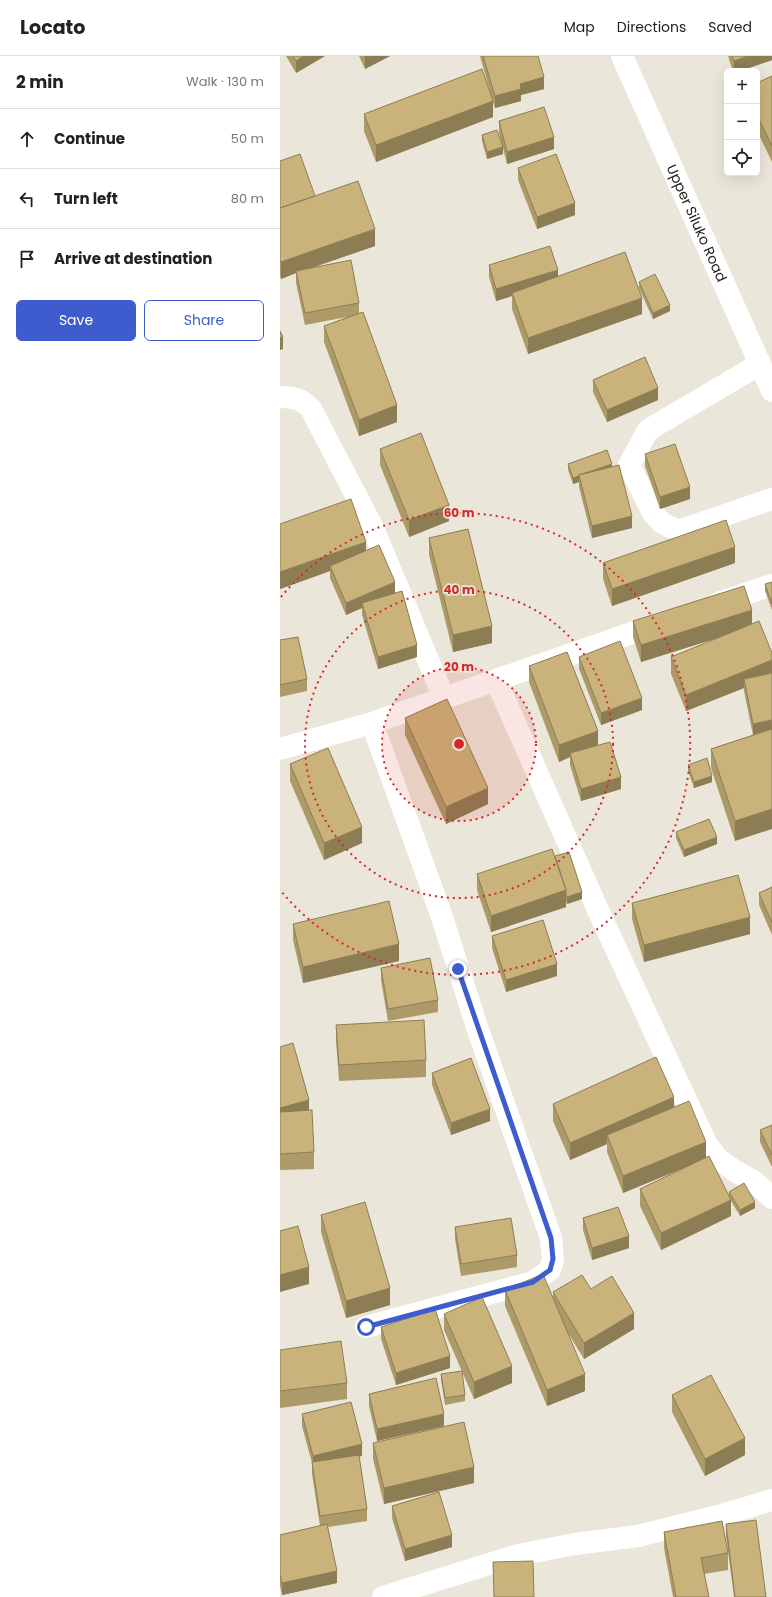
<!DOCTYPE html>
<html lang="en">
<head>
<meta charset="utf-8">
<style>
  body { margin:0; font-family:Poppins,sans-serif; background:#f2f2f2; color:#222 }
  .controls { position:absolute; right:12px; top:12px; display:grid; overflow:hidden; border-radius:6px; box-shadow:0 4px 16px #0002 }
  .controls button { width:36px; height:36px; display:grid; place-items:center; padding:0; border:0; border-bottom:1px solid #e0e0e0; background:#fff; color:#222; font:20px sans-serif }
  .stop { position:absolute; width:12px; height:12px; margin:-9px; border:3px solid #3e5cce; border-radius:50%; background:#fff }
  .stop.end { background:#3e5cce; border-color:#fff; box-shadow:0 1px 4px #0008 }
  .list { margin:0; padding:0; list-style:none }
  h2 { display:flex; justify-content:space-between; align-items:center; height:52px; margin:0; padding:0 16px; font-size:17px }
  h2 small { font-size:13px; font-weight:400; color:#767676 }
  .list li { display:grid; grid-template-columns:26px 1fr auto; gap:12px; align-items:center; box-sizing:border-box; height:60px; padding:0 16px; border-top:1px solid #e0e0e0 }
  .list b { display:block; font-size:15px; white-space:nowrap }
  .list em { font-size:13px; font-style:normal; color:#767676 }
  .actions { display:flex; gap:8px; padding:12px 16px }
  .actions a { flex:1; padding:9px 0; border:1px solid #3e5cce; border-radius:6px; text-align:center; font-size:14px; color:#3e5cce }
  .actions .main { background:#3e5cce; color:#fff }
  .icon { flex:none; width:22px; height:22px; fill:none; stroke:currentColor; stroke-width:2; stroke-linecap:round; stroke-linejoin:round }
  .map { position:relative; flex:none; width:492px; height:1541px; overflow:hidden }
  header { display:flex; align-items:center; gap:24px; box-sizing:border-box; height:56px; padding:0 20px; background:#fff; border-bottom:1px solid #e0e0e0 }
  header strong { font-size:19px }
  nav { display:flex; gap:22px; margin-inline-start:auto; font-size:14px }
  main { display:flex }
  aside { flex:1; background:#fff }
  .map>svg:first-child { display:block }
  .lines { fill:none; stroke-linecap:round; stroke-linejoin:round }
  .minor { stroke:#fff; stroke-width:22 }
  .major { stroke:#fff; stroke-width:22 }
  .wall { fill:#ad9a69 }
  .shaded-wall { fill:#8d7d55 }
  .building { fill:#c9b37a; stroke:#8d7d55 }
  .route { stroke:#3e5cce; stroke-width:5 }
  .ring { fill:none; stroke:#d62828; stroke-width:2; stroke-dasharray:2 4 }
  .labels { text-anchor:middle; stroke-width:3.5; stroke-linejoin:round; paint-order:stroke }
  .street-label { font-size:14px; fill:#25231e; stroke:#ebe6da }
  .centre { fill:#d62828; stroke:#ebe6da; stroke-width:2 }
  .ring-label { font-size:12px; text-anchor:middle; font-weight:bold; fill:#d62828; stroke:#ebe6da; stroke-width:3.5; stroke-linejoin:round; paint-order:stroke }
</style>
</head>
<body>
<header>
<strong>Locato</strong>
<nav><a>Map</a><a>Directions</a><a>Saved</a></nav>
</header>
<main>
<aside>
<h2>2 min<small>Walk · 130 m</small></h2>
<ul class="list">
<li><svg class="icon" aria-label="ahead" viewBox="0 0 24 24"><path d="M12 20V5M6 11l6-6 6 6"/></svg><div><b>Continue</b></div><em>50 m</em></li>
<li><svg class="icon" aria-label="left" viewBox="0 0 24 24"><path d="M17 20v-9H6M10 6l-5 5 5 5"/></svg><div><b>Turn left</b></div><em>80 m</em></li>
<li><svg class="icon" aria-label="arrive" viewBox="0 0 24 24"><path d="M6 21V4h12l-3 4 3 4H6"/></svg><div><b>Arrive at destination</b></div></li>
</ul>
<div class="actions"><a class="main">Save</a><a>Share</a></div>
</aside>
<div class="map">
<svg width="492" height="1541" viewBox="0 0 492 1541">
  <rect width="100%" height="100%" fill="#ebe6da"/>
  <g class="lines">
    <path class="minor" d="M480 308 368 374 349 409 373 457 382 467 398 475 492 443
      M0 341C14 341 22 343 31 353L92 470 164 642
      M438 547 492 529
      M216 624 317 852 426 1087 438 1103 455 1115 475 1126 492 1142
      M0 693 92 667 381 567
      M86 1271 253 1226 270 1214 273 1203 271 1182 196 968 161 858 92 667
      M103 1541 238 1499 295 1488 358 1480 438 1460 492 1444"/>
    <path class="major" id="s1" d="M342 0 492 335"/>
  </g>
  <path class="wall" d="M6 0H45L16 17Z
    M79 0H110L85 13Z
    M200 0H258L264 33 241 39V45L215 52 213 46V61L96 106 84 75V58L211 39Z
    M448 0H492V4L460 15H453Z
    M492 20V106L477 75V27Z
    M219 65 274 93 227 108 223 92V98L207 103 202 85V79L222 89 219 77Z
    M0 105 35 140 95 190 33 211 79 247V257L117 366 79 380 44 286V270L67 261 25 269 16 227V217L1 223 0 220Z
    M238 112 295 159 257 173 238 124Z
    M209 209 278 221 362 258 248 298 232 253V240L216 245 209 221Z
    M359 226 390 255 373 263 359 232Z
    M313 324 378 344 327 366 313 336Z
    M100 393 169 465 129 481 100 409Z
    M365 398 410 443 380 453 365 410Z
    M288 408 332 411 352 472 312 482 299 431V426L293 428 288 414Z
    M0 468 86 494 115 537 137 601 98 613 82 559V552L66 559 50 522V515L0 533Z
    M149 482 212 587 173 596 149 499Z
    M323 507H455L332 550 323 523Z
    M492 526V554L485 535V528Z
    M353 565 472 568 492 597 455 785 431 712V693L473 679 464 635V632L406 655 391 618V601L441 581 361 606 353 581Z
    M0 584 27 623V635L0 641Z
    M299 601 362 654 321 669 299 613Z
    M249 610 318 689 341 733 301 745 290 709V701L279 706 249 626Z
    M125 662 208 748 166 768 125 679Z
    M10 708 82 787 44 804 10 725Z
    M408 709 432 726 414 732 408 715Z
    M396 776 437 788 404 801 396 782Z
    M275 800 302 843 287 848 286 845V851L211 876 197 834V818Z
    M492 831V879L479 849V837Z
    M352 847 470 878 364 906 352 863Z
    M13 868 119 905 23 927 13 884Z
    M212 880 277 920 226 936 212 892Z
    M101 912 158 944V956L108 965 101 924Z
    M56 969 146 1004V1021L59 1025 56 985Z
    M0 991 29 1054 34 1096V1113L0 1114Z
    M152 1017 210 1065 171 1079 152 1029Z
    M273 1048 394 1052 426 1102 449 1140V1136L475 1152 460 1160 451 1145V1160L381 1194 360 1150V1133L412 1108 343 1137 327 1096V1088L290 1104 273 1065Z
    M492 1069V1111L480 1086V1074Z
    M41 1159 110 1249 66 1262 41 1176Z
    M303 1162 349 1192 312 1204 303 1174Z
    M175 1171 237 1199V1211L181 1220 175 1183Z
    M311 1233 354 1273 304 1303 288 1277 305 1335 267 1350 225 1250V1234L273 1242V1236Z
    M164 1258 232 1327 194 1343 164 1274Z
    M101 1271 170 1312 116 1329 101 1283Z
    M0 1294 67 1327V1343L0 1352Z
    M161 1318 185 1339V1345L165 1349 161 1324Z
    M89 1338 164 1370 97 1385 89 1350Z
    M392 1339 465 1399 425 1420 392 1356Z
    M22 1358 82 1400H79L87 1453V1465L48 1471 57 1527 2 1539 0 1530V1479L40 1470 32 1418V1407L22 1370Z
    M93 1387 194 1427 104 1448 93 1403Z
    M112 1450 172 1491 125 1505 112 1462Z
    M446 1468 486 1541H454L446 1480Z
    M384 1476 448 1497V1514L424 1518 429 1541H393L384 1492Z"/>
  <path class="shaded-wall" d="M24 0H45L16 17V5Z
    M86 0H110L85 13V1Z
    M468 0H492V4L460 15H454V5Z
    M264 21V33L241 39V45L215 52V40L240 28Z
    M213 45V61L96 106V89Z
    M274 81V93L227 108V96Z
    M223 91V98L207 103V96Z
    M295 147V159L257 173V161Z
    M95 173V190L17 217 16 215V217L1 223V206Z
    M278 214V226L232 237V240L216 245V233Z
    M362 242V258L248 298V282Z
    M390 249V255L373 263V257Z
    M3 281V293L0 294V282Z
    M378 332V344L327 366V354Z
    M117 349V366L79 380V364Z
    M332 408V415L299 420Z
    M299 420V426L293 428V422Z
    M410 431V443L380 453V441Z
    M169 449V465L129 481V464Z
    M352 460V472L312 482V470Z
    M86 486V502L50 510V515L0 533V516Z
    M455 491V507L332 550V533Z
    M115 526V538L82 547V552L66 559V547Z
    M472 554V571L361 606V589Z
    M212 570V587L173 596V579Z
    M137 589V601L98 613V601Z
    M492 604V620L464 623V632L406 655V639Z
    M362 642V654L321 669V657Z
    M492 664V676L473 680V668Z
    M318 675V692L290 697V701L279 706V689Z
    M432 720V726L414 732V726Z
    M341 721V733L301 745V733Z
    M208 732V748L166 768V751Z
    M492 753V773L455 785V765Z
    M82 771V787L44 804V787Z
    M437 781V788L404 801V794Z
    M286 834V851L211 876V860Z
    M302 836V843L287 848V841Z
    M470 861V878L364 906V889Z
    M119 888V905L23 927V911Z
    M277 908V920L226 936V924Z
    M394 1041V1057L327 1079V1088L290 1104V1087Z
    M29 1044V1056L0 1064V1052Z
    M210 1053V1065L171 1079V1067Z
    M426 1086V1103L343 1137V1120Z
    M451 1144V1160L381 1194V1177Z
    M475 1146V1152L460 1160V1154Z
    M349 1180V1192L312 1204V1192Z
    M29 1211V1228L0 1236V1219Z
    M110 1232V1249L66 1262V1245Z
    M354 1257V1273L304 1303V1287Z
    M170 1300V1312L116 1329V1317Z
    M232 1310V1327L194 1343V1326Z
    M305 1318V1335L267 1350V1334Z
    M164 1358V1370L97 1385V1373Z
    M465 1382V1399L425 1420V1403Z
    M82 1388V1400L33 1412V1400Z
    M194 1411V1427L104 1448V1432Z
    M172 1479V1491L125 1505V1493Z
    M57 1515V1527L2 1539V1527Z"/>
  <path class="building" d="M13 0H24L16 5Z
    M203 0H258L264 21 240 28 241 33 215 40Z
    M452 0H468L454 5Z
    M202 13 213 45 96 89 84 58Z
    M492 20V90L477 59V27Z
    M264 51 274 81 227 96 219 65Z
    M217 74 223 91 207 96 202 79Z
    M20 98 35 140 0 152V105Z
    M276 98 295 147 257 161 238 112Z
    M78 125 95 173 1 206 0 204V152Z
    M270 190 278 214 216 233 209 209Z
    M345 196 362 242 248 282 232 237Z
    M71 204 79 247 25 257 16 215Z
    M375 218 390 249 373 257 359 226Z
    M83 256 117 349 79 364 44 270Z
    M0 275 3 281 0 282Z
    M365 301 378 332 327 354 313 324Z
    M141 377 169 449 129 464 100 393Z
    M395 388 410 431 380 441 365 398Z
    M327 394 332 408 299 419V420L293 422 288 408Z
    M339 409 352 460 312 470 299 419Z
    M71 443 86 486 0 516V468Z
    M446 464 455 491 332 533 323 507Z
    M188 473 212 570 173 579 149 482Z
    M99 489 115 526 66 547 50 510Z
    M492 526V548L485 528Z
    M464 530 472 554 361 589 353 565Z
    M122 535 137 589 98 601 82 547Z
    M479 565 492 597V604L406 639 391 601Z
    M18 581 27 623 0 629V584Z
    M340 585 362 642 321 657 299 601Z
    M287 596 318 675 279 689 249 610Z
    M492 617V664L473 668 464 623Z
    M167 643 208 732 166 751 125 662Z
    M492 673V753L455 765 431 693Z
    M330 686 341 721 301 733 290 697Z
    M48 692 82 771 44 787 10 708Z
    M427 702 432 720 414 726 408 709Z
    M429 763 437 781 404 794 396 776Z
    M272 793 286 834 211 860 197 818Z
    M289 796 302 836 287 841 286 838V834L275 800Z
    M458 819 470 861 364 889 352 847Z
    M492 831V867L479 837Z
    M109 845 119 888 23 911 13 868Z
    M263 864 277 908 226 924 212 880Z
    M150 902 158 944 108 953 101 912Z
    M144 964 146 1004 59 1009 56 969Z
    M13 987 29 1044 0 1052V991Z
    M376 1001 394 1041 290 1087 273 1048Z
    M191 1002 210 1053 171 1067 152 1017Z
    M409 1045 426 1086 343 1120 327 1079Z
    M32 1054 34 1096 0 1098V1056Z
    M492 1069V1099L480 1074Z
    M429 1100 451 1144 381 1177 360 1133Z
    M464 1127 475 1146 460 1154 449 1136Z
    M85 1146 110 1232 66 1245 41 1159Z
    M338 1151 349 1180 312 1192 303 1162Z
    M231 1162 237 1199 181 1208 175 1171Z
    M18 1170 29 1211 0 1219V1175Z
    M263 1218 305 1318 267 1334 225 1234Z
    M302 1219 311 1233 332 1220 354 1257 304 1287 273 1236Z
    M202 1241 232 1310 194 1326 164 1258Z
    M155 1253 170 1300 116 1317 101 1271Z
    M61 1285 67 1327 0 1335V1294Z
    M182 1315 185 1339 165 1342 161 1318Z
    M431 1319 465 1382 425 1403 392 1339Z
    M156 1322 164 1358 97 1373 89 1338Z
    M71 1346 82 1388 33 1400 22 1358Z
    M184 1366 194 1411 104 1432 93 1387Z
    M79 1399 87 1453 40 1460 32 1406Z
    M159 1436 172 1479 125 1493 112 1450Z
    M476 1464 486 1541H455L446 1468Z
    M442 1465 448 1497 421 1502 429 1541H396L384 1476Z
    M47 1468 57 1515 2 1527 0 1518V1479Z
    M253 1505 254 1541H214L213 1506Z"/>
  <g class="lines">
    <path class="route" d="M86 1271 253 1226 270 1214 273 1203 271 1182 178 913"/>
  </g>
  <circle cx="179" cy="688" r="77" fill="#d62828" fill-opacity=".12"/>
  <g class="ring">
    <circle cx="179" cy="688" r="77"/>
    <circle cx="179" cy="688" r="154"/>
    <path d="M1 541A231 231 0 1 1 1 835"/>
  </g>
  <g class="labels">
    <g class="street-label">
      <text dy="5" stroke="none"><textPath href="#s1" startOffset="183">Upper Siluko Road</textPath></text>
    </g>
  </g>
  <circle cx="179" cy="688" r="6" class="centre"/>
  <g class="ring-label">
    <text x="179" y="461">60 m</text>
    <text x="179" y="538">40 m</text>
    <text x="179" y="615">20 m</text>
  </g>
</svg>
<div class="controls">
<button>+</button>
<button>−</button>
<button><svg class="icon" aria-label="locate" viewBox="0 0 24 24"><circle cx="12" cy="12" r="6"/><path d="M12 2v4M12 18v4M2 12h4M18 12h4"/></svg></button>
</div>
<div class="stop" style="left:86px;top:1271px"></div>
<div class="stop end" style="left:178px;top:913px"></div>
</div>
</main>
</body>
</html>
